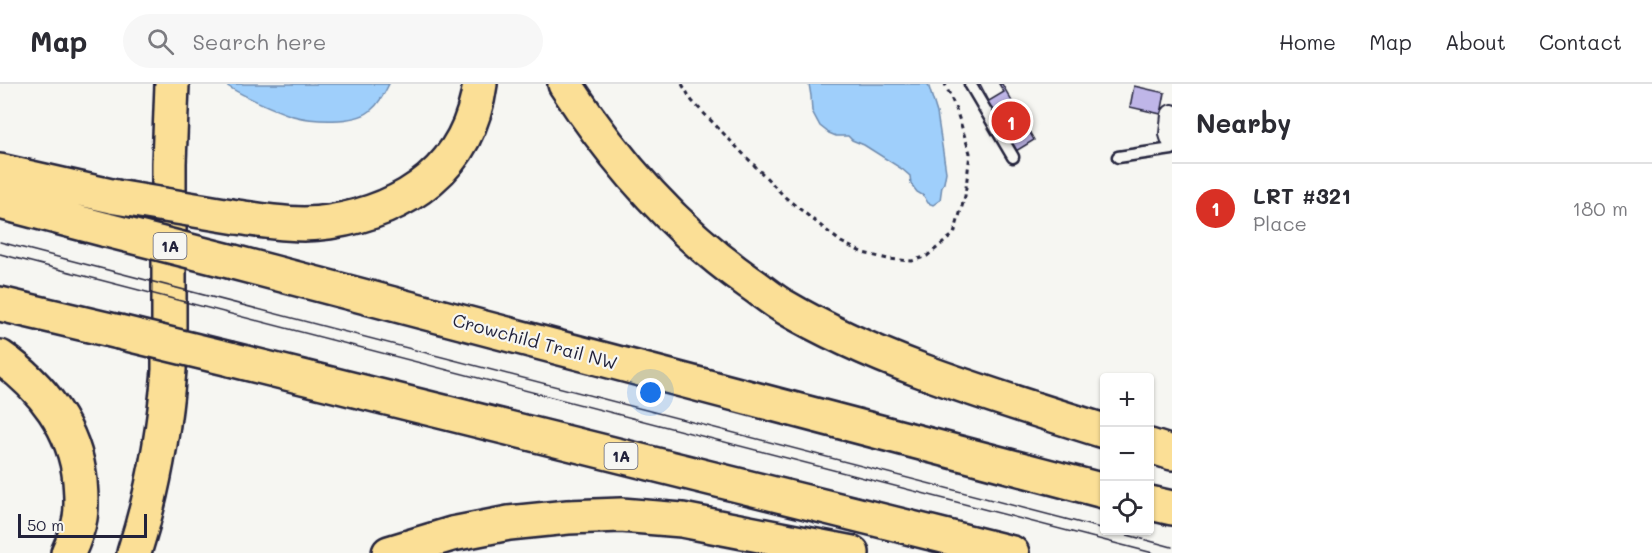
<!DOCTYPE html>
<html lang="en">
<head>
<meta charset="utf-8">
<style>
  body { margin:0; font-family:Mali,sans-serif; background:#f7f7f7; color:#2b2b33 }
  .controls { position:absolute; right:18px; bottom:18px; display:grid; overflow:hidden; border-radius:6px; box-shadow:0 2px 4px #0004 }
  .controls button { width:54px; height:54px; display:grid; place-items:center; padding:0; border:0; border-bottom:2px solid #e1e1e2; background:#fff; color:#2b2b33; font:30px sans-serif }
  .scale { position:absolute; left:18px; bottom:15px; width:129px; box-sizing:border-box; padding-left:6px; border:3px solid #22223b; border-top:0; font-size:16px; line-height:21px; white-space:nowrap; color:#22223b; -webkit-text-stroke:4px #f6f6f2; paint-order:stroke }
  .you { position:absolute; left:651px; top:309px; width:21px; height:21px; margin:-15px; border:4px solid #fff; border-radius:50%; background:#1a73e8; box-shadow:0 0 0 9px #1a73e833 }
  .badge { display:grid; place-items:center; width:39px; height:39px; border-radius:50%; background:#d93025; color:#fff; font-size:20px; font-weight:700 }
  .pin { position:absolute; translate:-50% -50%; border:3px solid #fff; box-shadow:0 2px 6px #0006 }
  .list { margin:0; padding:0; list-style:none }
  h2 { display:flex; justify-content:space-between; align-items:center; height:78px; margin:0; padding:0 24px; font-size:26px }
  h2 small { font-size:20px; font-weight:400; color:#7c7c81 }
  .list li { display:grid; grid-template-columns:39px 1fr auto; gap:18px; align-items:center; box-sizing:border-box; height:90px; padding:0 24px; border-top:2px solid #e1e1e2 }
  .list b { display:block; font-size:22px; white-space:nowrap }
  .list p { margin:0; font-size:20px; white-space:nowrap; color:#7c7c81 }
  .list em { font-size:20px; font-style:normal; color:#7c7c81 }
  .icon { flex:none; width:33px; height:33px; fill:none; stroke:currentColor; stroke-width:2; stroke-linecap:round; stroke-linejoin:round }
  .map { position:relative; flex:none; width:1172px; height:469px; overflow:hidden }
  header { display:flex; align-items:center; gap:36px; box-sizing:border-box; height:84px; padding:0 30px; background:#fff; border-bottom:2px solid #e1e1e2 }
  header strong { font-size:28px }
  nav { display:flex; gap:33px; margin-inline-start:auto; font-size:21px }
  .search { width:420px; height:54px; background:#f7f7f7; display:flex; align-items:center; gap:15px; box-sizing:border-box; padding:0 21px; border-radius:33px; color:#7c7c81; font-size:22px }
  main { display:flex }
  aside { flex:1; background:#fff }
  .map>svg:first-child { display:block }
  .water { fill:#9fcffb; stroke:#6d8aae; stroke-width:1.5 }
  .building { fill:#bfb6e8; stroke:#22223b; stroke-width:1.5 }
  .lines { fill:none; stroke-linecap:round; stroke-linejoin:round }
  .service-casing { stroke:#22223b; stroke-width:15 }
  .minor-casing { stroke:#22223b; stroke-width:24 }
  .motorway-casing { stroke:#22223b; stroke-width:38 }
  .path { stroke:#22223b; stroke-width:3; stroke-dasharray:4.5 4.5; stroke-linecap:butt }
  .service { stroke:#f6f6f2; stroke-width:10 }
  .minor { stroke:#f6f6f2; stroke-width:20 }
  .motorway { stroke:#fbdf96; stroke-width:33 }
  .tram { stroke:#22223b; stroke-width:1.5 }
  .motorway-bridge-casing { stroke:#22223b; stroke-width:38; stroke-linecap:butt }
  .motorway-bridge { stroke:#fbdf96; stroke-width:33 }
  .labels { text-anchor:middle; stroke-width:4.5; stroke-linejoin:round; paint-order:stroke }
  .shield { fill:#f6f6f2; stroke:#626272; stroke-width:1.5 }
  .shield-label { font-size:16px; font-weight:bold; fill:#22223b }
  .street-label { font-size:18px; fill:#22223b; stroke:#f6f6f2 }
</style>
</head>
<body>
<header>
<strong>Map</strong>
<div class="search"><svg class="icon" aria-label="search" viewBox="0 0 24 24"><circle cx="10" cy="10" r="6"/><path d="M15 15l6 6"/></svg>Search here</div>
<nav><a>Home</a><a>Map</a><a>About</a><a>Contact</a></nav>
</header>
<main>
<div class="map">
<svg width="1172" height="469" viewBox="0 0 1172 469">
  <rect width="100%" height="100%" fill="#f6f6f2"/>
  <filter id="ink" filterUnits="userSpaceOnUse"><feTurbulence type="fractalNoise" baseFrequency=".0167" numOctaves="2"/><feDisplacementMap in="SourceGraphic" scale="12" xChannelSelector="R" yChannelSelector="G"/><feConvolveMatrix kernelMatrix="1 2 1 2 8 2 1 2 1" color-interpolation-filters="sRGB"/></filter>
  <g filter="url(#ink)">
    <path class="water" d="M225 0H389C384 10 379 20 370 27 354 40 312 37 293 32 279 28 236 9 225 0Z
      M809 0H928L937 29 946 88 944 99 942 102 940 116 933 121 928 119 924 112 917 108 911 100 910 92 902 85 864 61 852 56 848 52H836L829 49 820 42 812 27 811 12Z"/>
    <path class="building" d="M980 0 989 17 1004 8 999 0H1002L1034 56 1016 67 978 2Z
      M1134 2 1165 9 1161 30 1130 23Z"/>
    <g class="lines">
      <defs>
        <path id="service" d="M970 0 1013 73
          M1118 73 1172 65"/>
        <path id="minor" d="M1172 31 1170 50 1172 56"/>
        <path id="motorway" d="M565 0C615 77 674 145 749 198 761 206 771 215 783 222 881 280 997 313 1104 347
          M0 87 116 113
          M0 118 107 146
          M237 133C267 137 298 143 329 138 407 126 469 83 480 0
          M233 178 1104 407
          M0 220 119 248
          M0 273C42 302 75 345 80 397 81 409 82 422 80 434 78 446 73 458 68 469
          M230 275 1012 469
          M1150 362 1172 369
          M1150 419 1172 424
          M134 469C153 410 164 347 169 286V79L172 0
          M389 469 452 450 509 439 568 433 621 431 682 436 852 469"/>
      </defs>
      <use href="#service" class="service-casing"/>
      <use href="#minor" class="minor-casing"/>
      <use href="#motorway" class="motorway-casing"/>
      <path class="path" d="M682 0 692 17 786 114 841 158 863 169 888 175 912 177 927 172 954 150 965 112 970 69 956 25 945 0"/>
      <use href="#service" class="service"/>
      <use href="#minor" class="minor"/>
      <use href="#motorway" class="motorway"/>
      <path class="tram" d="M0 158 1104 445
        M0 170 1153 469
        M1109 446 1172 463"/>
      <defs>
        <path id="motorway-bridge" d="M116 113 237 133
          M107 146 233 178
          M119 248 230 275"/>
      </defs>
      <use href="#motorway-bridge" class="motorway-bridge-casing"/>
      <use href="#motorway-bridge" class="motorway-bridge"/>
    </g>
  </g>
  <g class="labels">
    <g class="shield">
      <rect x="153.5" y="149" width="33" height="26" rx="4.5"/>
      <rect x="604.5" y="359" width="33" height="26" rx="4.5"/>
    </g>
    <g class="shield-label">
      <text x="170" y="168">1A</text>
      <text x="621" y="378">1A</text>
    </g>
    <g class="street-label">
      <text transform="translate(535 258) rotate(15)" y="6">Crowchild Trail NW</text>
    </g>
  </g>
</svg>
<div class="controls">
<button>+</button>
<button>−</button>
<button><svg class="icon" aria-label="locate" viewBox="0 0 24 24"><circle cx="12" cy="12" r="6"/><path d="M12 2v4M12 18v4M2 12h4M18 12h4"/></svg></button>
</div>
<div class="scale">50 m</div>
<div class="you"></div>
<div class="pin badge" style="left:1011px;top:37px">1</div>
</div>
<aside>
<h2>Nearby<small></small></h2>
<ul class="list">
<li><span class="badge">1</span><div><b>LRT #321</b><p>Place</p></div><em>180 m</em></li>
</ul>
</aside>
</main>
</body>
</html>
